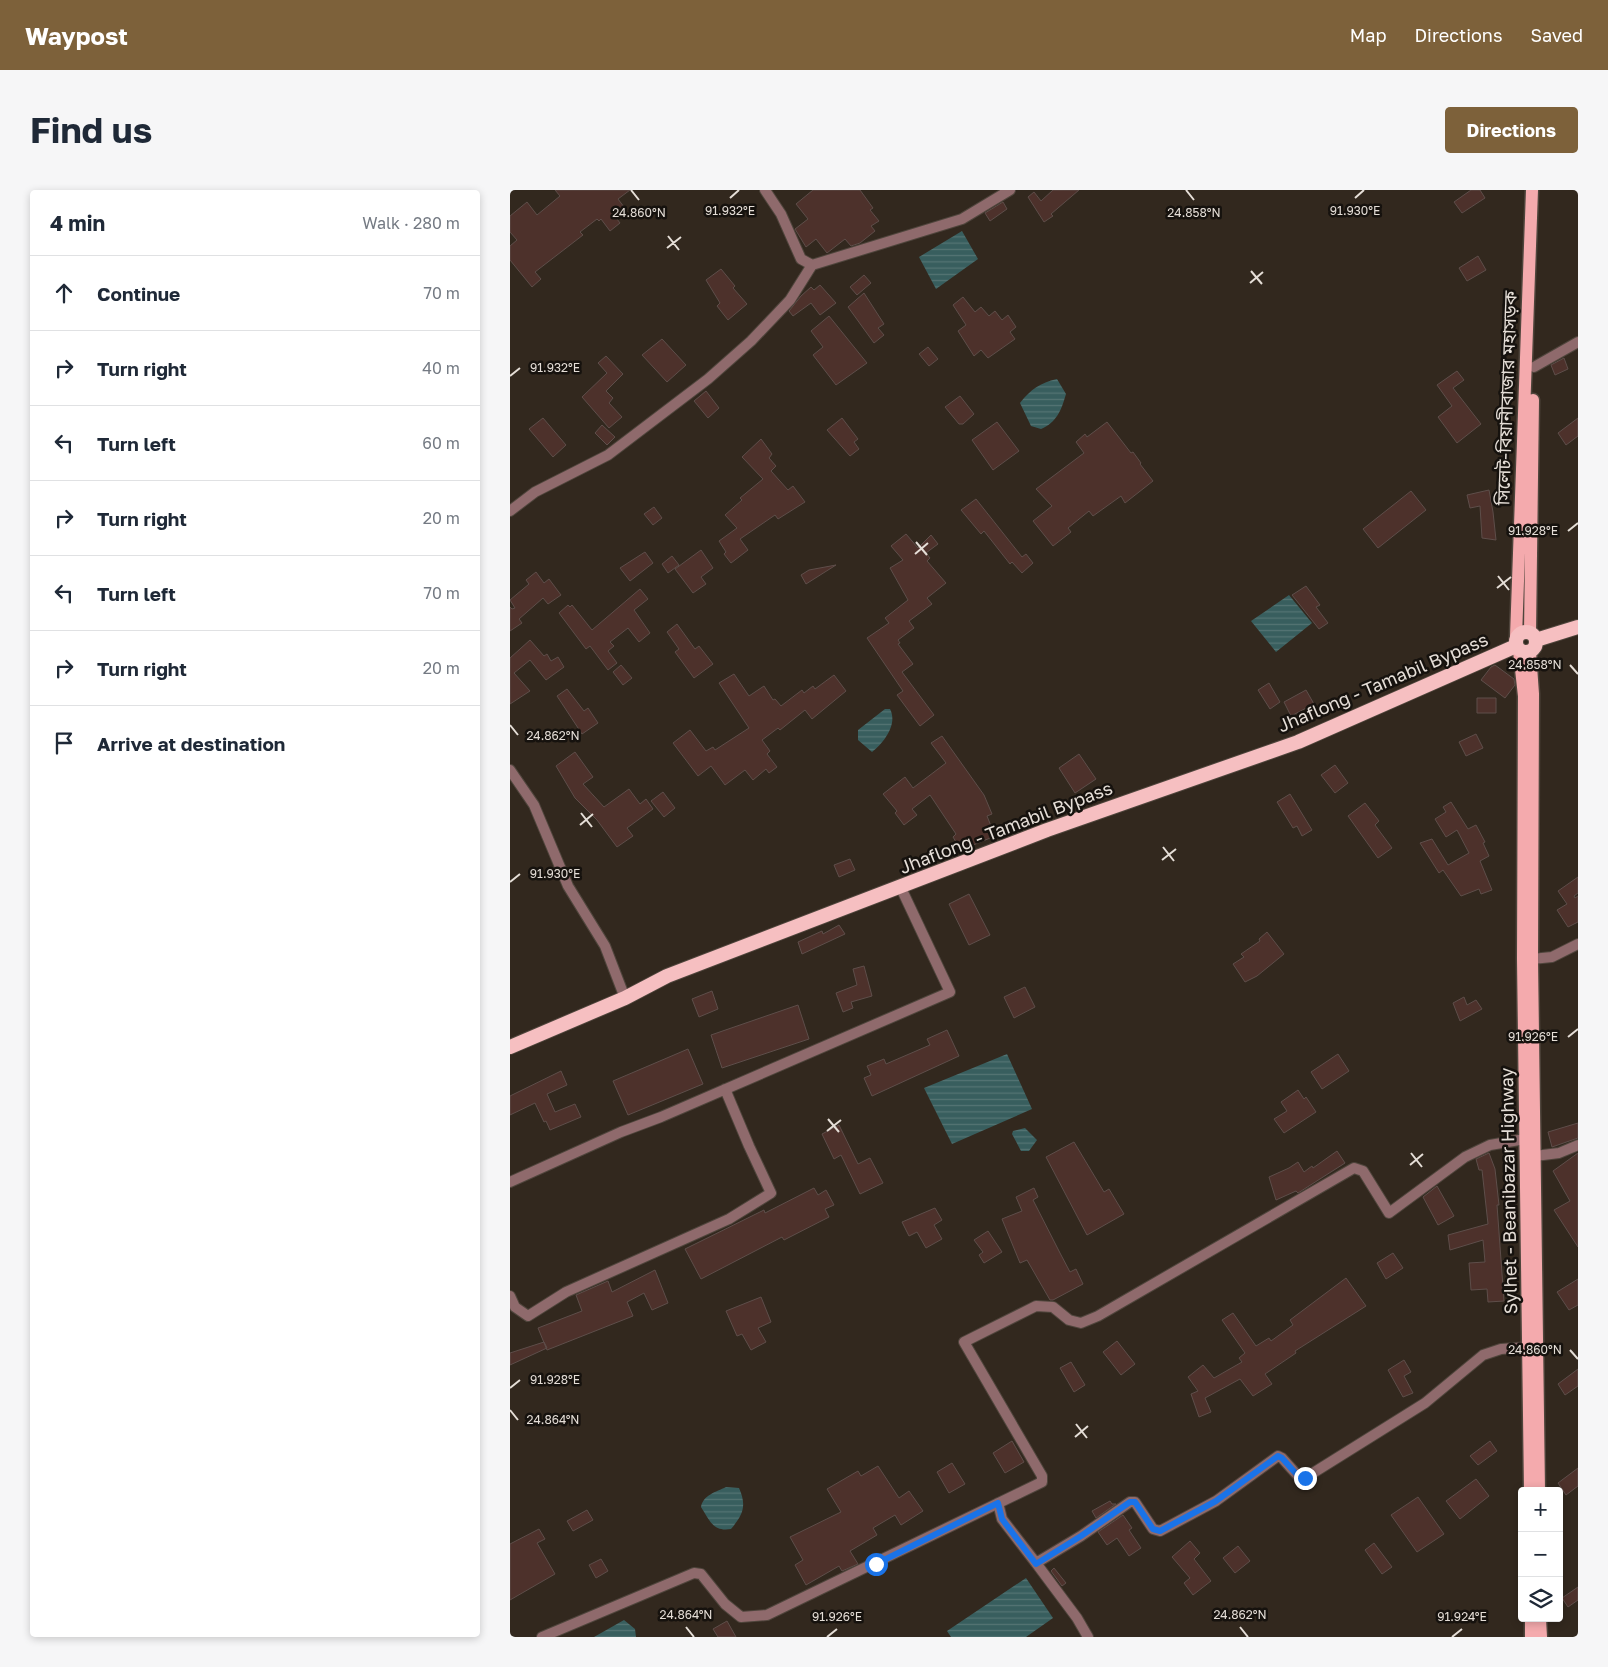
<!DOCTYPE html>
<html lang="en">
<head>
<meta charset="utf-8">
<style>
  body { margin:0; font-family:"Golos Text","Noto Sans Bengali",sans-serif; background:#f6f6f7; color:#1f2937 }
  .controls { position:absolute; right:15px; bottom:15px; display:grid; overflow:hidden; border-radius:5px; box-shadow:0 2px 8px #0003 }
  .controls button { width:45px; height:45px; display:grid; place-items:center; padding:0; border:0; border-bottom:1px solid #e0e1e3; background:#fff; color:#1f2937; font:25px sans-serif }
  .stop { position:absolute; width:15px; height:15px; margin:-11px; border:4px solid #1a73e8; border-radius:50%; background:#fff }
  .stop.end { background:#1a73e8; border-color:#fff; box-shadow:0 1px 5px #0008 }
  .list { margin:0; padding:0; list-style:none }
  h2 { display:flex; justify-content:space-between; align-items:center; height:65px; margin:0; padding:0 20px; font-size:21px }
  h2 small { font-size:16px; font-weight:400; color:#747a83 }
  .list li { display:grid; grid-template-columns:32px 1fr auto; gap:15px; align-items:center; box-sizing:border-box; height:75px; padding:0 20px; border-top:1px solid #e0e1e3 }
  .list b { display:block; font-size:19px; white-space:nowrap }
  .list em { font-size:16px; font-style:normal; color:#747a83 }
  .icon { flex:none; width:28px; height:28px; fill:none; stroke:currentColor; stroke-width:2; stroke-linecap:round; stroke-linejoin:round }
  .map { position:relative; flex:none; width:1068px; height:1447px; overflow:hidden; border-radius:5px }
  header { display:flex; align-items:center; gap:30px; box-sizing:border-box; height:70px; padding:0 25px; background:#7d613a; color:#fff }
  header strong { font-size:24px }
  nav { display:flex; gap:28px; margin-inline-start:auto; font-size:18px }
  .intro { display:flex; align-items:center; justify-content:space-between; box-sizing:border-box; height:120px; padding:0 30px }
  h1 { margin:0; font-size:35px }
  .button { padding:12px 22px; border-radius:5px; background:#7d613a; color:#fff; font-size:18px; font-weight:700 }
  main { display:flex; gap:30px; padding:0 30px }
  aside { flex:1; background:#fff; border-radius:5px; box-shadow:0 2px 8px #0003 }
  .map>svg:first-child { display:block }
  .water { fill:url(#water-rules) }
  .building { fill:#4d312b; stroke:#5e4e4a }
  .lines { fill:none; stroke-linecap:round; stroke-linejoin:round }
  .minor-casing { stroke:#4f453c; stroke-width:12 }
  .primary-casing { stroke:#4f453c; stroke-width:15 }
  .trunk-casing { stroke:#4f453c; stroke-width:16 }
  .minor { stroke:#8f6a6c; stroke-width:10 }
  .primary { stroke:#f4aaad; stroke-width:12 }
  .trunk { stroke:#f6bfc1; stroke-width:14 }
  .route { stroke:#1a73e8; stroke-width:6 }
  .ticks { fill:none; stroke:#e5ded7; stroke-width:2 }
  .labels { text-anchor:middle; stroke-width:5; stroke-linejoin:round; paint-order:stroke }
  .street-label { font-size:18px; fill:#e5ded7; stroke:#16120e }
  .ticks-label { font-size:12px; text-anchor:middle; fill:#e5ded7; stroke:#16120e; stroke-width:5; stroke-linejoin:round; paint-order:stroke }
</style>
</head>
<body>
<header>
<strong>Waypost</strong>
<nav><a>Map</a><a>Directions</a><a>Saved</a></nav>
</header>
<div class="intro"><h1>Find us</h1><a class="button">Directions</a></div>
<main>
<aside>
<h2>4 min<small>Walk · 280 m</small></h2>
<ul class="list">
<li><svg class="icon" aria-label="ahead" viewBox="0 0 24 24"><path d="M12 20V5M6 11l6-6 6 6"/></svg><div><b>Continue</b></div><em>70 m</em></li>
<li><svg class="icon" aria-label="right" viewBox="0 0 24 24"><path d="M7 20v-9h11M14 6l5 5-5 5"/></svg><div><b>Turn right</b></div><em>40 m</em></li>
<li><svg class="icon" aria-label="left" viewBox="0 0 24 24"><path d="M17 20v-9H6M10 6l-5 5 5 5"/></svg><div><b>Turn left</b></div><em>60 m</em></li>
<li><svg class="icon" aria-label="right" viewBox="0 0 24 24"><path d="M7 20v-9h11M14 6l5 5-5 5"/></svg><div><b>Turn right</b></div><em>20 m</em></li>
<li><svg class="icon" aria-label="left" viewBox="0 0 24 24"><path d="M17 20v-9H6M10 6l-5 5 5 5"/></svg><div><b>Turn left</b></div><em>70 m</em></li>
<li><svg class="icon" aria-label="right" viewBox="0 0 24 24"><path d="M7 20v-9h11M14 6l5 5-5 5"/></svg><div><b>Turn right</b></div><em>20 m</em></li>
<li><svg class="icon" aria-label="arrive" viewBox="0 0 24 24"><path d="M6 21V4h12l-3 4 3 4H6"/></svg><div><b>Arrive at destination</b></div></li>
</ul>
</aside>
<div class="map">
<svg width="1068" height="1447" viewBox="0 0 1068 1447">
  <defs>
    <pattern id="water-rules" width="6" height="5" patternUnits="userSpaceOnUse" patternTransform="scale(1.25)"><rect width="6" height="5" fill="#385e5e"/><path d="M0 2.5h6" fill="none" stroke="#557574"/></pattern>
  </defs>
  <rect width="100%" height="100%" fill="#32281e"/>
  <path class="water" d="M452 41 468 69 426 99 409 67Z
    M547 189 556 204C551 221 547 232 531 239L521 236 510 213C521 199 530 193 547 189Z
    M779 405 802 433 766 462 741 431Z
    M375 519H380C388 534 374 553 362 562L348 550V540Z
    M497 864 522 919 442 954 414 898Z
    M515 938 527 950 519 961H511L502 944 503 941Z
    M216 1297 229 1298C237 1316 233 1325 221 1339 203 1342 200 1331 191 1317 193 1305 206 1302 216 1297Z
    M516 1388 543 1428 516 1447H441L437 1441Z
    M114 1430 125 1439 126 1447H84Z"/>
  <path class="building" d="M45 0H120L108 9 114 17 104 25 110 33 100 41 91 29 89 31 87 29 70 42 73 45 25 82 31 89 22 97 0 70V56L7 50 0 42V26L17 12 27 25 50 6Z
    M303 0H350L363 18 360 20 369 31 361 36 365 41 350 53 341 56 335 49 317 63 306 49 296 57 285 39 298 29 286 14Z
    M543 0H569L541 24 543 26 534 32 518 7 524 2 531 11Z
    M961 0H970L975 8 952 23 944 12Z
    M493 12 497 19 480 31 475 23Z
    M968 66 976 80 957 91 949 78Z
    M211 79 225 96 223 98 237 114 218 130 207 116 210 113 196 90Z
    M354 85 361 93 347 105 340 97Z
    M310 95 326 113 310 125 301 113 283 126 279 121 291 106 301 97 304 100Z
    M354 103 374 134 368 138 374 145 364 153 338 117Z
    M453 107 465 122 471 117 479 126 485 121 492 130 498 125 506 137 500 142 505 149 478 168 471 160 464 166 448 141 456 135 443 115Z
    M319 126 357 173 326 195 303 165 313 157 301 141Z
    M152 149 176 175 157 192 132 165Z
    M418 157 428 169 419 176 409 164Z
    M96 166 113 184 96 201 103 208 99 213 112 227 99 238 72 207 97 183 88 173Z
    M1054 168 1058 179 1045 185 1041 175Z
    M947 181 954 190 943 198 971 234 947 253 928 227 942 216 927 195Z
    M196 201 209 218 198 228 184 211Z
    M450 206 464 224 453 234H449L435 217Z
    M33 228 56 255 43 267 19 239Z
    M332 228 348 249 344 252 349 259 340 266 317 240Z
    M1068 228V246L1056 255 1048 243Z
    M487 232 509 261 483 280 462 250Z
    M597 232 621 263 623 262 631 273 630 274 643 291 615 313 611 306 583 326 579 321 558 338 561 342 543 356 523 331 542 316 526 299 574 263 566 252 575 244 577 247Z
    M92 235 105 247 97 255 85 243Z
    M251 249 262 264 259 268 266 276 261 281 278 300 283 296 295 312 268 329 265 325 230 349 238 360 221 373 214 364 216 362 209 351 227 338 215 325 232 310 230 308 253 289 232 267Z
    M979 300 983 322 986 350 972 348 970 316 960 318 957 305Z
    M901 301 916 320 868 358 853 339Z
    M466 309 512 367 516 364 523 373 512 383 502 372 500 374 474 341 471 344 451 320Z
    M144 317 152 328 143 335 134 324Z
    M396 344 408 358 421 345 428 354 416 363 420 368 417 371 436 393 417 408 422 414 399 431 404 438 388 450 390 453 388 454 403 474 392 482 424 525 410 536 387 505 393 501 357 448 379 433 375 428 398 410 380 378 393 370 381 356Z
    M191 360 203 378 191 387 196 394 183 403 165 379Z
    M135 362 143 373 120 391 110 378Z
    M162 366 169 375 158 383 152 374Z
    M326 375 296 394 291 385 299 380Z
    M26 382 34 393 39 389 51 405 38 414 33 408 9 429 12 433 0 441V417L2 419 5 418 0 410 19 394 16 390Z
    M796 396 810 415 806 417 818 433 809 439 782 405Z
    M130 399 138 409 124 420 140 443 129 452 118 438 100 452 104 456 98 461 107 473 98 480 80 456 76 459 49 423 58 415 60 417 62 415 82 440Z
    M167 434 185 459 189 456 203 474 184 488 165 462 169 459 157 442Z
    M20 450 34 466 37 464 41 471 48 467 54 477 36 490 20 470 4 483 20 501 0 514V468Z
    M111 475 122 488 113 495 103 482Z
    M985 475 1004 489 1005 495 995 508 971 490 981 477Z
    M224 484 239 506 254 496 263 510 265 509 271 516 292 500 294 503 303 496 305 499 324 485 336 501 302 529 295 520 270 540 268 538 252 550 260 561 257 564 267 577 259 583 256 579 243 590 235 580 215 595 201 576 188 586 163 553 180 540 196 561 203 557 205 560 239 538 209 493Z
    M759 493 770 512 760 519 748 500Z
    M57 499 74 521 78 518 88 533 72 544 47 506Z
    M796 500 804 514 781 526 774 512Z
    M967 508H986V523H967Z
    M966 544 973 558 956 566 949 552Z
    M432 546 474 605 482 624 477 626 485 646 451 660 443 647 446 644 420 605 402 619 407 625 394 635 385 623 387 621 373 604 395 587 403 598 436 573 421 553Z
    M65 562 83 587 73 594 94 617 119 599 130 614 136 609 143 619 117 638 123 646 107 657 87 630 65 608 46 576Z
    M569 564 586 589 565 603 549 578Z
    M825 575 838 593 825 603 811 585Z
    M153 602 165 618 154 627 141 611Z
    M780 604 802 640 792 646 787 636 783 638 767 612Z
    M941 612 958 639 966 635 975 652 973 653 979 666 970 671 982 700 971 704 969 699 951 706 933 680 929 683 910 653 922 649 938 675 959 663 947 640 936 647 925 629 936 622 933 617Z
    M855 613 869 631 865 635 882 658 868 668 838 626Z
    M340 669 345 680 329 687 324 675Z
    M1068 687V703L1064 706 1065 708 1068 706V732L1058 737 1047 720 1057 714 1048 701Z
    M459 704 480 745 459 755 439 714Z
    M329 735 335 744 292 764 288 752 312 741 313 744Z
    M757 742 774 764 747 786 735 792 723 774 734 767 731 764 750 751 749 749Z
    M354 776 362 806 341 812 343 818 333 822 326 803 347 795 343 779Z
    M515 797 525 817 504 828 494 807Z
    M202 801 208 819 189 827 182 809Z
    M954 807 957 815 966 810 972 819 950 831 943 813Z
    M288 815 299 849 212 878 201 845Z
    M437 840 449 866 362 906 354 888 361 885 357 876 374 869 376 874 420 855 417 849Z
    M178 859 193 894 118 925 103 891Z
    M828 864 839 881 812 899 801 882Z
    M51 881 57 895 37 904 45 922 65 914 71 927 40 940 36 931 34 932 25 913 0 925V906Z
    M788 900 794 909 796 907 806 922 774 943 764 929 777 921 771 912Z
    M1068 933V948L1042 957 1038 942Z
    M329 935 348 974 360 968 373 993 350 1004 331 965 324 969 312 944Z
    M564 952 594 1002 599 999 614 1024 577 1045 536 967Z
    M827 961 835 973 788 1003 786 1001 766 1010 759 987 779 978 788 972 794 982 802 976 803 978Z
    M979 963 985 979 989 1015H987L994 1111 978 1112 977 1099 961 1100 959 1073 975 1072 973 1050 940 1060 938 1045 978 1034 972 980H969L966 969Z
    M1068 963V1057L1044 1020 1060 1011 1043 981Z
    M927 996 944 1026 928 1035 913 1007Z
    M304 998 308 1005 316 1000 324 1015 315 1019 319 1027 274 1050 272 1047 191 1089 175 1059 254 1020 255 1023Z
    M524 998 528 1007 523 1010 550 1063 560 1082 566 1079 573 1094 543 1110H540L517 1070 510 1073 492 1029 512 1021 506 1007Z
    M425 1018 432 1030 424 1035 432 1049 416 1058 407 1042 399 1046 392 1032Z
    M478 1041 492 1062 474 1073 469 1065 473 1062 464 1050Z
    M883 1063 893 1078 876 1089 867 1073Z
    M145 1080 158 1113 142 1120 134 1103 117 1112 123 1126 37 1160 28 1138 72 1121 66 1105 98 1091 102 1102Z
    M836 1088 856 1116 785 1161 786 1163 755 1184 762 1194 743 1206 730 1189 695 1208 701 1222 689 1227 681 1204 688 1201 678 1187 693 1175 704 1188 732 1172 729 1168 735 1163 712 1130 723 1123 746 1156 759 1148 761 1151 783 1135 780 1130Z
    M1068 1089V1115L1059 1120 1047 1102Z
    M251 1107 261 1132 248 1138 256 1152 241 1160 232 1144 227 1146 216 1121Z
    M607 1151 625 1174 611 1185 593 1162Z
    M34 1152 37 1158 0 1175V1163Z
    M894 1170 901 1182 894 1186 903 1203 893 1207 878 1180Z
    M561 1172 575 1195 564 1202 550 1178Z
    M1068 1179V1196L1055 1205 1048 1194Z
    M502 1251 514 1272 495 1283 483 1263Z
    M980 1251 987 1261 968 1275 960 1266Z
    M442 1273 455 1294 439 1303 427 1282Z
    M368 1276 389 1308 399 1301 413 1321 391 1335 385 1325 363 1338 367 1345 340 1361 348 1374 332 1381 329 1376 296 1395 285 1375 293 1370 280 1347 331 1322 317 1299 348 1281 351 1286Z
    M1068 1278V1296L1056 1305 1048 1293Z
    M966 1289 979 1306 950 1329 936 1311Z
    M908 1307 934 1344 907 1362 881 1325Z
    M600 1311 602 1314H606L586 1328 582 1321Z
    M77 1320 83 1330 63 1341 57 1331Z
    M613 1325 622 1338 619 1340 631 1358 619 1366 607 1348 597 1355 588 1342Z
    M29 1339 35 1349 27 1353 45 1384 0 1410V1354Z
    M680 1351 690 1363 684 1369 701 1391 683 1405 674 1393 680 1388 662 1367Z
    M864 1353 882 1377 872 1384 855 1360Z
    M728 1356 740 1371 725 1383 713 1368Z
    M91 1369 98 1381 86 1388 79 1375Z
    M544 1378 556 1393 552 1396 541 1381Z
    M1068 1397V1410L1058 1417 1052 1408Z
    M217 1431 226 1447H208L203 1439Z"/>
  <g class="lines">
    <defs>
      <path id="minor" d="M255 0 271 24 291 69 302 75 452 29 500 0
        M1024 177 1068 152
        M0 321 25 302 98 265 198 189 241 151 280 110 302 75
        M0 580 24 615 58 696 95 756 115 808
        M1022 769 1042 767 1068 754
        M1025 966 1049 963 1068 955
        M0 992 111 942 151 927 440 802 391 698
        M0 1106 5 1117 18 1126 56 1102 219 1029 261 1003 239 956 215 899
        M488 1313 492 1329 526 1373
        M32 1447 184 1383 191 1384 215 1414 231 1427 257 1425 532 1292V1286L454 1152 526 1116 543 1117 559 1130 571 1133 588 1126 844 978 853 981 879 1023 955 967 980 955 1015 949
        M578 1447 567 1428 526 1373 571 1346 620 1312H625L643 1339 650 1341 706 1311 768 1266 772 1268 789 1287 795 1288 915 1213 973 1165 991 1159 1018 1157"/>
      <path id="primary" d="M1020 443 1023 210
        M1006 447 1022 0
        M1009 461 1014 506 1013 769 1020 1301
        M1020 462 1023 504 1022 769 1029 1301
        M1021 1428V1447
        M1030 1428 1031 1447"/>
      <path id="trunk" d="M1006 452a10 10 0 1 1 20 0a10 10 0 1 1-20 0Z
        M1026 450 1068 437
        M0 857 115 808 157 786 537 640 788 552 1006 456"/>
    </defs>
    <use href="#minor" class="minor-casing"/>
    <use href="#primary" class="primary-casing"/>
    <use href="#trunk" class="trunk-casing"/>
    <use href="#minor" class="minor"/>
    <use href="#primary" class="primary"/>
    <use href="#trunk" class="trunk"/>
  </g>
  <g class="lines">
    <path class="route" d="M366 1374 488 1313 492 1329 526 1374 571 1346 620 1312H625L643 1339 650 1341 706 1311 768 1266 772 1268 789 1287 795 1288"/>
  </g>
  <path class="ticks" d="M121 0 129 10M676 0 684 10M220 8 229 0M845 8 854 0M158 46 169 60M157 58 171 47M741 81 752 94M740 93 753 82M0 186 10 178M1058 341 1068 333M406 352 417 365M405 364 418 353M988 386 999 400M987 398 1001 387M1060 475 1068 484M0 535 8 545M71 623 82 637M70 635 83 624M653 657 664 671M652 670 666 659M0 692 10 684M1058 847 1068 839M318 929 329 942M317 941 331 930M901 963 912 977M900 975 913 964M1060 1160 1068 1169M0 1198 10 1190M0 1220 8 1230M566 1234 577 1248M565 1247 578 1236M176 1437 184 1447M730 1437 738 1447M317 1447 327 1439M942 1447 952 1439"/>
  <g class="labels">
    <g class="street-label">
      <text transform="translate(997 208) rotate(-88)" y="6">সিলেট-বিয়ানীবাজার মহাসড়ক</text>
      <text transform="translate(873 493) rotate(-23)" y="6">Jhaflong - Tamabil Bypass</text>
      <text transform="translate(496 638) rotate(-21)" y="6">Jhaflong - Tamabil Bypass</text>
      <text transform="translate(999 1001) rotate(-91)" y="6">Sylhet - Beanibazar Highway</text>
    </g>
  </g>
  <g class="ticks-label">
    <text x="220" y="25">91.932°E</text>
    <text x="845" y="25">91.930°E</text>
    <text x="684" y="27">24.858°N</text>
    <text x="129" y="27">24.860°N</text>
    <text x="45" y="182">91.932°E</text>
    <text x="1023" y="345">91.928°E</text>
    <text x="1025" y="479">24.858°N</text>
    <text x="43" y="550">24.862°N</text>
    <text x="45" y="688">91.930°E</text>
    <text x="1023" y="851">91.926°E</text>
    <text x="1025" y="1164">24.860°N</text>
    <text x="45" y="1194">91.928°E</text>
    <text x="43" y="1234">24.864°N</text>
    <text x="176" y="1429">24.864°N</text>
    <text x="730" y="1429">24.862°N</text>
    <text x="327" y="1431">91.926°E</text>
    <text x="952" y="1431">91.924°E</text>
  </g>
</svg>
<div class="controls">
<button>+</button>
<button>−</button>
<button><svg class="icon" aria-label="layers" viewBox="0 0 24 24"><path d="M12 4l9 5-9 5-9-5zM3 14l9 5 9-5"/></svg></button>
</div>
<div class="stop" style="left:366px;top:1374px"></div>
<div class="stop end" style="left:795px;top:1288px"></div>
</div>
</main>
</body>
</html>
